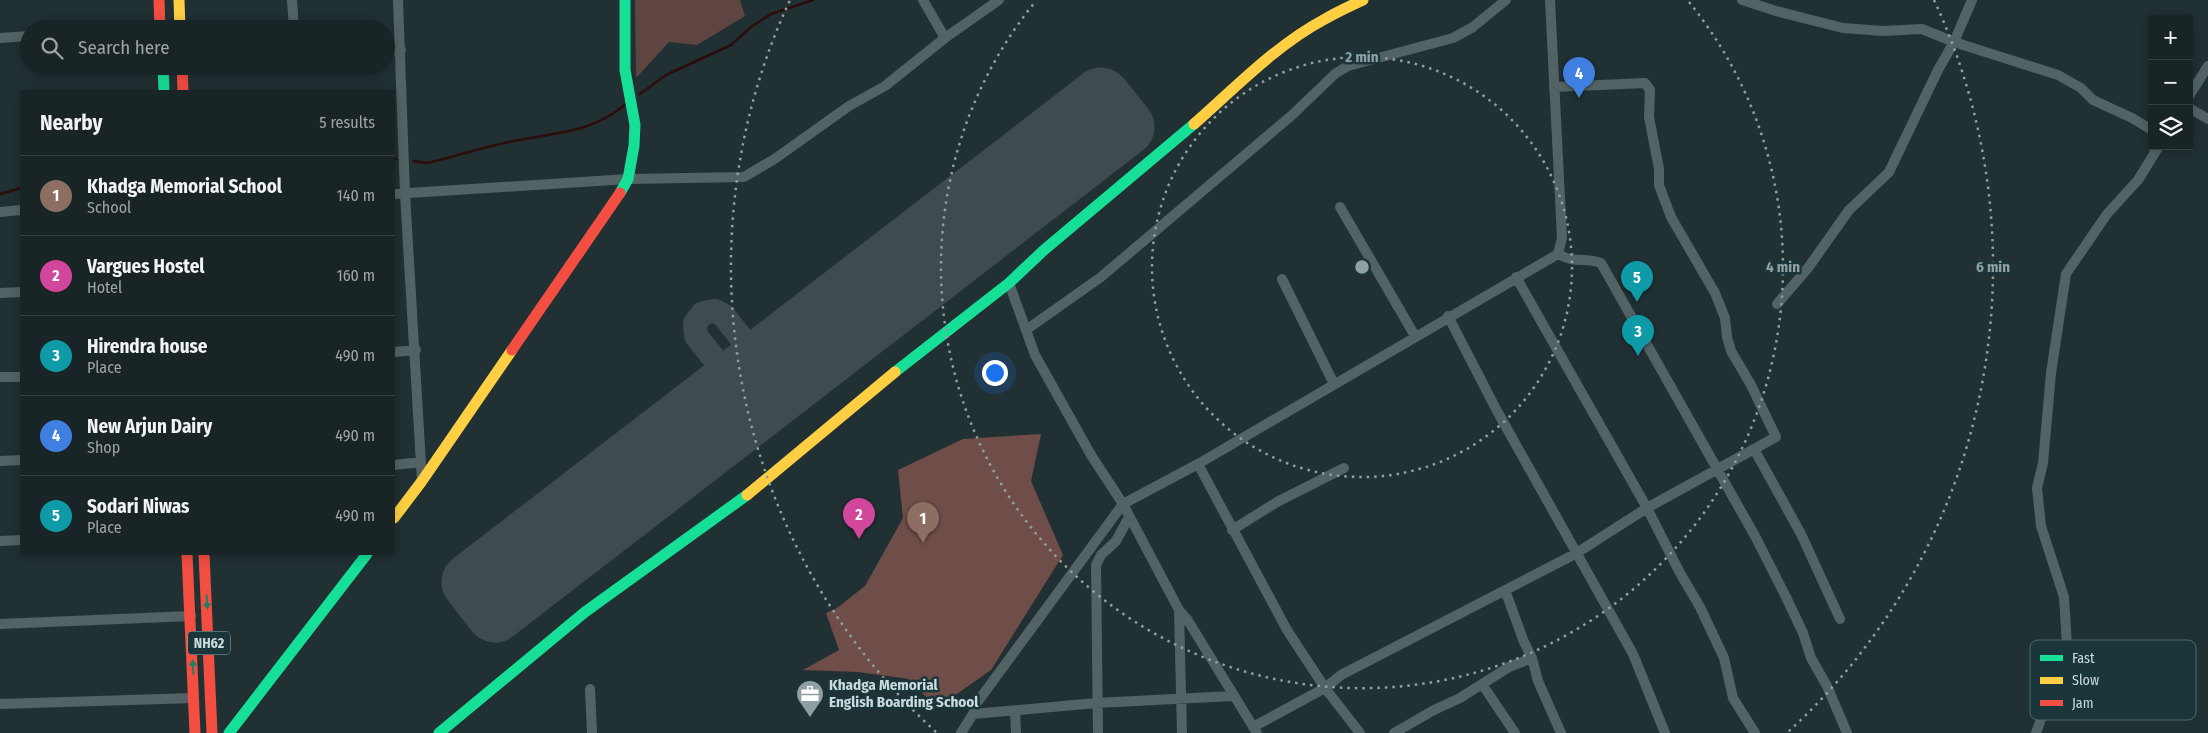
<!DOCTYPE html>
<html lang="en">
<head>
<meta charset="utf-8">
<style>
  body { margin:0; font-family:"Fira Sans Condensed",sans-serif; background:#222c2e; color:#f1f3f6 }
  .controls { position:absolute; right:15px; top:15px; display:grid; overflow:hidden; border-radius:0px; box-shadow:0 2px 12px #0003 }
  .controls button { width:45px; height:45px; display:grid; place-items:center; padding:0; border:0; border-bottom:1px solid #374143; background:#192426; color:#f1f3f6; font:25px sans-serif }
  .you { position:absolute; left:994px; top:372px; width:18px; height:18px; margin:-12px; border:4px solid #fff; border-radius:50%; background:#1a73e8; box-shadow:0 0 0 8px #1a73e833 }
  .badge { display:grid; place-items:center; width:32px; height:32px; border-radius:50%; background:#909fa2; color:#fff; font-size:16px; font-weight:700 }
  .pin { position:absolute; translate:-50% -41px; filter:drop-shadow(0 1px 2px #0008) }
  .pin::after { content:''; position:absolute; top:26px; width:18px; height:15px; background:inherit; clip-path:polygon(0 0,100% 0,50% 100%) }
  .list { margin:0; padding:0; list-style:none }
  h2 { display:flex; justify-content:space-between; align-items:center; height:65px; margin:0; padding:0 20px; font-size:21px }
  h2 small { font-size:16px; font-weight:400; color:#9fa4a7 }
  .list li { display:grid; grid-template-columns:32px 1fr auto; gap:15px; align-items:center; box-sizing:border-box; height:80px; padding:0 20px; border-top:1px solid #374143 }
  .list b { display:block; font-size:19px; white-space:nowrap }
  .list p { margin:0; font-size:16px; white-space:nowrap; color:#9fa4a7 }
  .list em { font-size:16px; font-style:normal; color:#9fa4a7 }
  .icon { flex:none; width:28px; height:28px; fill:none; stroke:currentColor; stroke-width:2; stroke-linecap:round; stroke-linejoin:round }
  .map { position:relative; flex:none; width:2208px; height:733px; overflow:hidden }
  .search { position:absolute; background:#192426; box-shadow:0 2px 12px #0003; left:20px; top:20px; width:375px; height:55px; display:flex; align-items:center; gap:12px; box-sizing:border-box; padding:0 18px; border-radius:28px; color:#9fa4a7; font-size:19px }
  .panel { position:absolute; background:#192426; box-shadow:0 2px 12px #0003; left:20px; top:90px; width:375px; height:465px; border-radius:0px }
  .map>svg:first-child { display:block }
  .green { fill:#5e4541 }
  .forest { fill:#6f4e49 }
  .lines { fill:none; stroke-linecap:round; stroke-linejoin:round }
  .stream { stroke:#2b0e0c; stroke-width:2.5 }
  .taxiway { stroke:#3e4c4f; stroke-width:24 }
  .runway { stroke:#3e4c4f; stroke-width:59 }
  .street { stroke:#536365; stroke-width:10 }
  .fast { stroke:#16e098; stroke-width:11 }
  .slow { stroke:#ffcf43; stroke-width:11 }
  .jam { stroke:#f24e42; stroke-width:11 }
  .oneway { fill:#188264 }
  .ring { fill:none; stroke:#909fa2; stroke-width:2.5; stroke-dasharray:2.5 5 }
  .labels { text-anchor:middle; stroke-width:5; stroke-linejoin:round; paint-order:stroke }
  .shield { fill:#1a363a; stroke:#96aaac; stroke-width:1 }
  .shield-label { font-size:14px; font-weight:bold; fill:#cbdbdd }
  .poi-label { font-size:15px; font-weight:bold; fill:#cbdbdd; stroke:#1a363a; text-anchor:start }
  .key { fill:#1a363a; stroke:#4f686b; stroke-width:1 }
  .key-label { font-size:14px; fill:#cbdbdd }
  .centre { fill:#909fa2; stroke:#1a363a; stroke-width:2.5 }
  .ring-label { font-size:15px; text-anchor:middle; font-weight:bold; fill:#909fa2; stroke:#1a363a; stroke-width:5; stroke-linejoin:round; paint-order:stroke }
</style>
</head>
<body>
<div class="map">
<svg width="2208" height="733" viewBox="0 0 2208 733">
  <rect width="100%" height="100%" fill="#213033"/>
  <path class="green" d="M635 0H740L745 16 697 45 669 42 636 78Z"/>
  <path class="forest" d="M1041 434 1031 481 1063 555 991 670 937 708 909 679 858 672 803 670 839 650 826 613 837 608 865 586 903 518 898 470 963 439Z"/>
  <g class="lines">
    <path class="stream" d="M640 94 666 75 731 45 751 27 771 14 813 0
      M394 159H396
      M414 161 427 163C456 156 484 147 514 141 556 132 590 134 626 104
      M0 194 21 188"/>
    <path class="taxiway" d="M744 396 696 336 695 323 703 313 715 311 723 315 771 375"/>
    <path class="runway" d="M1101 97 1125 127 495 613 471 582Z"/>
    <path class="street" d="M292 0 294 29
      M398 0 405 194 422 481
      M923 0 945 38
      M1742 0 1776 11 1843 28 1883 31 1922 29 1954 42 1972 0
      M0 38 29 36
      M386 50H401
      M2189 96 2208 66
      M2189 108 2208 119
      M394 194 628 179 744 177 776 158 849 106 885 86 945 38 999 0
      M1340 207 1415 336
      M0 212 21 210
      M1558 254C1576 264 1583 257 1601 263L1755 536 1786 597 1803 633 1811 658 1827 686 1847 733
      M1516 277 1647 508 1680 573 1700 607 1724 658 1733 698 1755 733
      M1282 279 1334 384
      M1009 283 1035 355 1091 455 1123 504 1179 610 1187 619 1257 733
      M0 293 21 292
      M1777 304 1808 268 1849 210 1889 172 1938 70 1954 42 2058 75 2081 88 2093 100 2132 118 2152 130
      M1448 316 1496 409 1633 654 1665 733
      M1026 330 1101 277 1291 116 1336 73 1348 66 1453 38 1473 27 1506 0
      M394 352 416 350
      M0 377H21
      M1754 449 1801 534 1840 619
      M0 461 21 460
      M1198 464 1287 630 1325 688 1253 727
      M394 465 421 462
      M1232 530 1277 502 1344 468
      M0 541 21 540
      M1505 590 1524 642 1532 658 1538 681 1561 733
      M1179 610 1182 733
      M0 624 191 616
      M1482 684 1515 733
      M590 689 592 733
      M0 704 194 698
      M1015 711 1016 733
      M973 714 976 704 1123 504 1198 464 1558 254 1562 238 1550 0
      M961 733 973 714 1096 703 1233 696
      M1098 733 1096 565 1101 555 1116 541 1129 517
      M1360 733 1325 688 1341 675 1575 554 1647 508 1776 437 1751 385 1731 351 1727 337 1725 318 1715 293 1671 217 1659 185V169L1649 117 1650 90 1645 83 1554 87
      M1394 733 1434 710 1460 698 1509 667 1532 658
      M2036 733 2052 689 2058 664 2067 645 2064 597 2041 526 2037 488 2043 463 2051 373 2066 274 2107 214 2138 180 2159 146"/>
    <path class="fast" d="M163 66 164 91
      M620 193 628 179 634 146 635 125 625 70V0
      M895 372 1009 283 1044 250 1194 124
      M229 733 367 554
      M439 733 585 612 747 495"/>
    <path class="slow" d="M179 0 180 29
      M1194 124C1235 88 1276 45 1325 19 1337 12 1350 6 1363 0
      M747 495 895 372
      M394 518 422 481 512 350"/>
    <path class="jam" d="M159 0 160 29
      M182 66 183 91
      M512 350 620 193
      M187 554 195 733
      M204 554 212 733"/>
  </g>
  <defs><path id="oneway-solid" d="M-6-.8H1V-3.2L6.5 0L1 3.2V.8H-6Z" transform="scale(1.25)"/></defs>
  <g class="oneway">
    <use href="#oneway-solid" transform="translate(207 602) rotate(87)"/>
    <use href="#oneway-solid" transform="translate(193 667) rotate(-93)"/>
  </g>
  <g class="ring">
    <circle cx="1362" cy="267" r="210"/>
    <path d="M1689 2A421 421 0 1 1 1035 2"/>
    <path d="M936 732A631 631 0 0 1 790 0M1934 0A631 631 0 0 1 1788 732"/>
  </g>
  <defs>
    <symbol id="office-pin" viewBox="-11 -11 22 30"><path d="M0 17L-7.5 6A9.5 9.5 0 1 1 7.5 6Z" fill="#909fa2" stroke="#1a363a"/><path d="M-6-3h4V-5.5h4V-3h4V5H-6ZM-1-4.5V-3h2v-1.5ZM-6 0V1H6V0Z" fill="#fff"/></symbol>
  </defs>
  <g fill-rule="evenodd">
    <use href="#office-pin" x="794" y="678" width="32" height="43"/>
  </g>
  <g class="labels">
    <rect class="shield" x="188" y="631.5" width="42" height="23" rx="4"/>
    <g class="shield-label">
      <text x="209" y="648">NH62</text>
    </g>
    <g class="poi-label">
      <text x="829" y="690">Khadga Memorial<tspan x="829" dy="17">English Boarding School</tspan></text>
    </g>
  </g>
  <rect x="2030" y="640" width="166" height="80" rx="8" class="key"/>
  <rect x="2040" y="655" width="23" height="6" fill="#16e098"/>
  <rect x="2040" y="677" width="23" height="7" fill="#ffcf43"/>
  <rect x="2040" y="700" width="23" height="6" fill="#f24e42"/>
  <g class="key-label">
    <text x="2072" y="663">Fast</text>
    <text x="2072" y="685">Slow</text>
    <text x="2072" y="708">Jam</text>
  </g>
  <circle cx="1362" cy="267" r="8" class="centre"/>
  <g class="ring-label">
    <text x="1362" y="62">2 min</text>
    <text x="1783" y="272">4 min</text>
    <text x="1993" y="272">6 min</text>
  </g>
</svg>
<div class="controls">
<button>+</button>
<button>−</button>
<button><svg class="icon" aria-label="layers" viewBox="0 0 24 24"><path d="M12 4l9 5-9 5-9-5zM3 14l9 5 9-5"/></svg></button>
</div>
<div class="you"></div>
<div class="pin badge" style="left:923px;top:543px;background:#8d6e63">1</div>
<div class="pin badge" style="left:859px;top:539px;background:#d1479c">2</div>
<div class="pin badge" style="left:1638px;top:356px;background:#0f9aa8">3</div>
<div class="pin badge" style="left:1579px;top:98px;background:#3f7fe0">4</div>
<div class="pin badge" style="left:1637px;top:302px;background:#0f9aa8">5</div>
<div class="search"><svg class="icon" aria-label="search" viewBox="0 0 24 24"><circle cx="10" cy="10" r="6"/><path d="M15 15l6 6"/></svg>Search here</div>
<section class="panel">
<h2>Nearby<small>5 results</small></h2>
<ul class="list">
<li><span class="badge" style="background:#8d6e63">1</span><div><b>Khadga Memorial School</b><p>School</p></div><em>140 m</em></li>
<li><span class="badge" style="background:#d1479c">2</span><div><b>Vargues Hostel</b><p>Hotel</p></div><em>160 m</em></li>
<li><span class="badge" style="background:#0f9aa8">3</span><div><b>Hirendra house</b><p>Place</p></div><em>490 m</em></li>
<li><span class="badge" style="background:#3f7fe0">4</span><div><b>New Arjun Dairy</b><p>Shop</p></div><em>490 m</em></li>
<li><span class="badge" style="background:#0f9aa8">5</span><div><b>Sodari Niwas</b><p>Place</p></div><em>490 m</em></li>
</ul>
</section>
</div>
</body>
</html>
